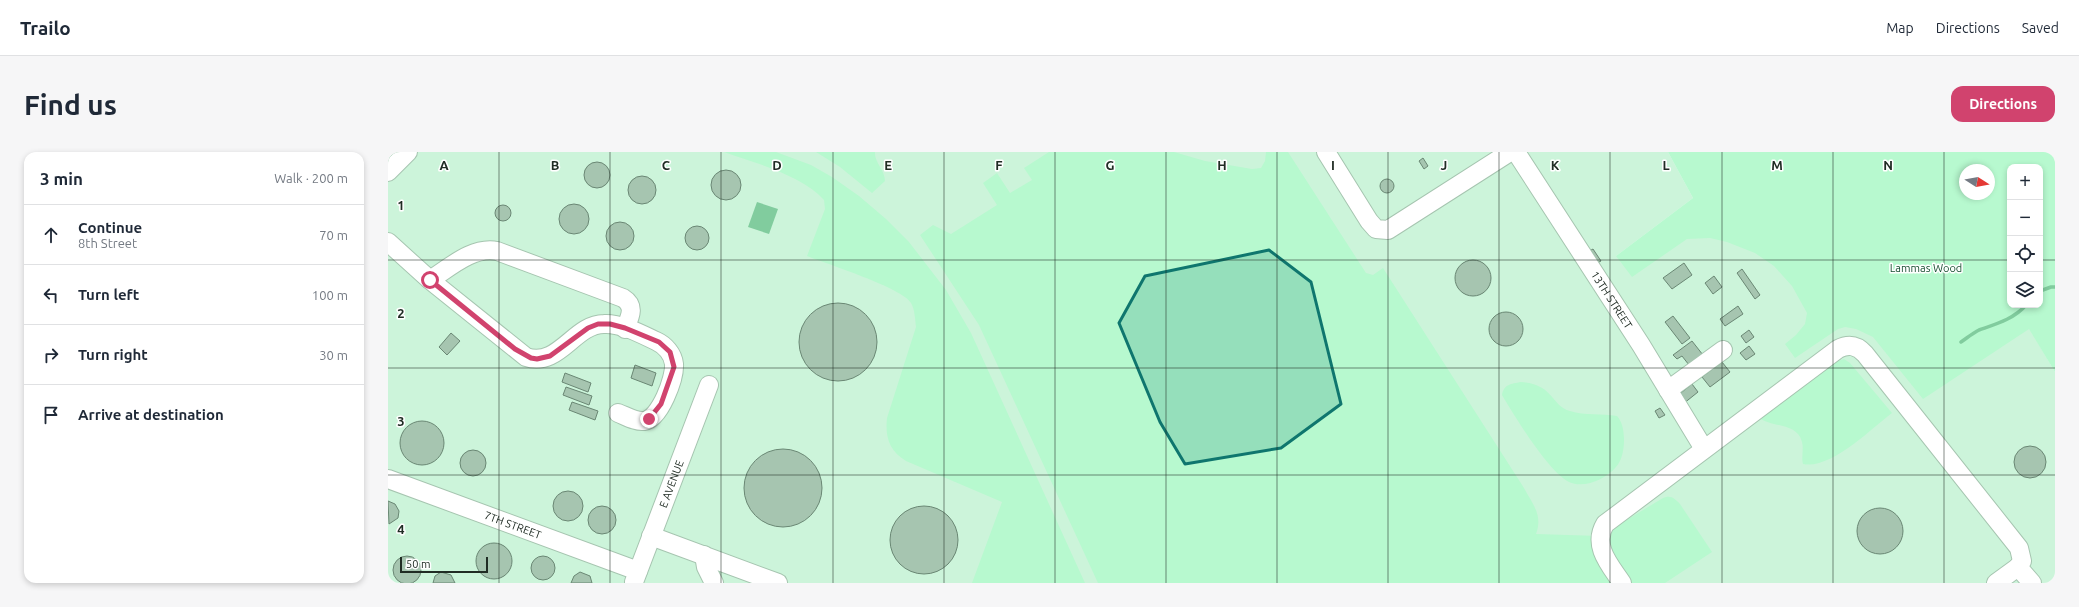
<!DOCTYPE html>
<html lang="en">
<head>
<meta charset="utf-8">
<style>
  body { margin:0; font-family:Ubuntu,sans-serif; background:#f6f6f7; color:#1f2937 }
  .controls { position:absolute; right:12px; top:12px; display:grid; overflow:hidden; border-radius:8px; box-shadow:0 2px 6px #0003 }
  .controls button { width:36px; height:36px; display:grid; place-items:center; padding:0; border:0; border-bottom:1px solid #e0e1e3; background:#fff; color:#1f2937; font:20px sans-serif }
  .compass { position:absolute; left:1571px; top:12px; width:36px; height:36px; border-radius:50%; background:#fff; box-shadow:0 2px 6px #0003; rotate:101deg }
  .scale { position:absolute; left:12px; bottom:10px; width:88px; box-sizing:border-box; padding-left:4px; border:2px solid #202c24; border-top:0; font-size:11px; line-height:14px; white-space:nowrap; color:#202c24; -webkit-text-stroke:3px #fff; paint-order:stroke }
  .stop { position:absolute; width:12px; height:12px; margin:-9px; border:3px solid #d1436e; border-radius:50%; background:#fff }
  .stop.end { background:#d1436e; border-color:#fff; box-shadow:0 1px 4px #0008 }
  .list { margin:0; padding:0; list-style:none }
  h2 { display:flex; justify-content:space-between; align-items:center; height:52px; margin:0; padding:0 16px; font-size:17px }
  h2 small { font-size:13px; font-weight:400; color:#747a83 }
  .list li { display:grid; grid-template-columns:26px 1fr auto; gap:12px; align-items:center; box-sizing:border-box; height:60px; padding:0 16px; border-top:1px solid #e0e1e3 }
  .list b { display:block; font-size:15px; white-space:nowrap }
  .list p { margin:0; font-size:13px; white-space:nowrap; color:#747a83 }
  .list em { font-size:13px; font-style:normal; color:#747a83 }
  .icon { flex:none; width:22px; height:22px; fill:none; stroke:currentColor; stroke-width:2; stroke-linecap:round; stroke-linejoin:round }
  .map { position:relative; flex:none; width:1667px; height:431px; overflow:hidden; border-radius:12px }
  header { display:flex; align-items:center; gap:24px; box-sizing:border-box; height:56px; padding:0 20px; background:#fff; border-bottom:1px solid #e0e1e3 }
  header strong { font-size:19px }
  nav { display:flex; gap:22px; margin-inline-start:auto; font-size:14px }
  .intro { display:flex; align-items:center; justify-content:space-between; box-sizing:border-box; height:96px; padding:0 24px }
  h1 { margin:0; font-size:28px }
  .button { padding:10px 18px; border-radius:12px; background:#d1436e; color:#fff; font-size:14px; font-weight:700 }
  main { display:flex; gap:24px; padding:0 24px }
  aside { flex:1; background:#fff; border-radius:12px; box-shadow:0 2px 6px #0003 }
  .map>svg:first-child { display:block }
  .built { fill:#ccf4da }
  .green { fill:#b7f9cf; fill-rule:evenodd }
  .water { fill:#81cc9e }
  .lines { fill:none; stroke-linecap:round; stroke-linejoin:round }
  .stream { stroke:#81cc9e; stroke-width:3.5 }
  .building { fill:#a6c5b0; stroke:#6a8774 }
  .minor-casing { stroke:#a6c5b0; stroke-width:20 }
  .minor { stroke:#fff; stroke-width:18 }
  .route { stroke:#d1436e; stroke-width:5 }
  .marked { fill:#0f766e; fill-opacity:0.2; stroke:#0f766e; stroke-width:3; stroke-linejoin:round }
  .grid { fill:none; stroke:#202c24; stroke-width:1; stroke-opacity:0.55 }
  .labels { text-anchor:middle; stroke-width:3; stroke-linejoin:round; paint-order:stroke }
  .park-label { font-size:11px; fill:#164e30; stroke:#fff }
  .street-label { font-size:11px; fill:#202c24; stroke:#fff }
  .grid-label { font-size:13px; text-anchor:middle; font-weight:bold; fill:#202c24; stroke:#fff; stroke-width:3; stroke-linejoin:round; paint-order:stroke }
</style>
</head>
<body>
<header>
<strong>Trailo</strong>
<nav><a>Map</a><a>Directions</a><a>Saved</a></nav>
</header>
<div class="intro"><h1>Find us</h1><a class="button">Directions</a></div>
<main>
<aside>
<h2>3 min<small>Walk · 200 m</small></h2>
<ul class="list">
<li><svg class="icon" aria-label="ahead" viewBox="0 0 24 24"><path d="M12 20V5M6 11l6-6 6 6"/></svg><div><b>Continue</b><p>8th Street</p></div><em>70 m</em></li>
<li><svg class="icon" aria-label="left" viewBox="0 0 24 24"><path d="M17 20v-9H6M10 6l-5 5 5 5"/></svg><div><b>Turn left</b></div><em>100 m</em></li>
<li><svg class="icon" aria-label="right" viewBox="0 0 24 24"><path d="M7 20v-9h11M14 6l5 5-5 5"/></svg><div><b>Turn right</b></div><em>30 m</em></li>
<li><svg class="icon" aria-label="arrive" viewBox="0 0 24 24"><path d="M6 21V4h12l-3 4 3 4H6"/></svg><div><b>Arrive at destination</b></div></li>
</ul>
</aside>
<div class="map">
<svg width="1667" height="431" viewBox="0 0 1667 431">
  <rect width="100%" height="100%" fill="#e3fdec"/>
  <path class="built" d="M0 0H1280L1305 46 1228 104 1299 87 1365 47 1641 176 1667 220V431H0Z"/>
  <path class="green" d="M336 0H388L423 13 444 25 471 44 498 67 521 90 558 138 583 181 697 431H584L614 350 518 309C501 299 497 285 499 266L528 175C527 167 527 158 523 151 515 136 439 112 419 104L437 57 436 48C414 23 367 11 336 0Z
    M428 0H487C486 10 497 18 497 29L484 41 452 15Z
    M661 0H786L817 9 864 17 873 16 877 9 878 0H900L978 121 985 123 995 116 1136 336C1145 353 1155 363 1148 382L1212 384 1275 346C1283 343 1286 346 1292 352L1324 400 1277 431H710L591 173 532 83 545 73 563 82 609 53 595 31 609 21 622 41 644 28 636 16Z
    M1280 0H1667V220L1641 177 1535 247 1485 185 1468 177 1457 175 1450 177 1407 206 1397 192 1408 183 1417 172 1419 161 1404 134 1386 114 1367 101 1339 90 1322 86 1299 87 1244 125 1228 104 1305 46ZM1622 15H1652V153H1622ZM1577 18H1601V42H1577Z
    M1456 207 1462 211 1504 261C1483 277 1442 318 1415 312 1413 305 1416 298 1414 290 1409 270 1383 276 1370 265L1447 210Z
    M1133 230C1166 232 1163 254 1182 259 1197 264 1214 261 1229 264 1239 274 1238 305 1228 315 1218 327 1196 337 1181 330 1160 319 1127 265 1114 243 1116 232 1123 232 1133 230Z"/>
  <path class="water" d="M369 50 390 57 381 82 360 75Z"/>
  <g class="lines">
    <path class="stream" d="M1652 139 1663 135H1667
      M1573 190C1579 186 1585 181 1591 178 1608 172 1626 167 1638 153"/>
  </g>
  <path class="building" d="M1035 6 1040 14 1036 17 1031 9Z
    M196 23a13 13 0 1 1 26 0a13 13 0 1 1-26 0Z
    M323 33a15 15 0 1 1 30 0a15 15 0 1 1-30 0Z
    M240 38a14 14 0 1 1 28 0a14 14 0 1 1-28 0Z
    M992 34a7 7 0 1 1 14 0a7 7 0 1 1-14 0Z
    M171 67a15 15 0 1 1 30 0a15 15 0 1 1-30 0Z
    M107 61a8 8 0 1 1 16 0a8 8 0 1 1-16 0Z
    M218 84a14 14 0 1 1 28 0a14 14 0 1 1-28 0Z
    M297 86a12 12 0 1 1 24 0a12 12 0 1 1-24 0Z
    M1205 97 1213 109 1204 114 1196 102Z
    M1067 126a18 18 0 1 1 36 0a18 18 0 1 1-36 0Z
    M1296 111 1304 123 1284 137 1275 126Z
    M1354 117 1372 143 1367 147 1349 121Z
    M1326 124 1334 135 1325 142 1317 131Z
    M411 190a39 39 0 1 1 78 0a39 39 0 1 1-78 0Z
    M1350 154 1355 162 1337 174 1332 167Z
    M1101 177a17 17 0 1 1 34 0a17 17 0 1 1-34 0Z
    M1285 164 1302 186 1294 192 1277 170Z
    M1361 178 1366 185 1358 191 1353 184Z
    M63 181 72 189 59 203 51 195Z
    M1304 189 1315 203 1301 213 1294 204 1289 207 1285 203Z
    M1361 194 1367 202 1358 208 1352 201Z
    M1334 210 1342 220 1322 235 1314 225Z
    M247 213 268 221 264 234 243 226Z
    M177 221 203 231 200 240 174 230Z
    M1304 232 1310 240 1295 252 1289 244Z
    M178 235 204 244 201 253 175 243Z
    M184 250 210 259 207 268 181 258Z
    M1272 256 1277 263 1271 266 1267 259Z
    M12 291a22 22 0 1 1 44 0a22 22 0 1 1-44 0Z
    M1626 310a16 16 0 1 1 32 0a16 16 0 1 1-32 0Z
    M356 336a39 39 0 1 1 78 0a39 39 0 1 1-78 0Z
    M72 311a13 13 0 1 1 26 0a13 13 0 1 1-26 0Z
    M165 354a15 15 0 1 1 30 0a15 15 0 1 1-30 0Z
    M0 349 7 352 11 359 10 366 1 372Z
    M502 388a34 34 0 1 1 68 0a34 34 0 1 1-68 0Z
    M200 368a14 14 0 1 1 28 0a14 14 0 1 1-28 0Z
    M1469 379a23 23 0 1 1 46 0a23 23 0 1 1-46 0Z
    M88 409a18 18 0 1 1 36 0a18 18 0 1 1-36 0Z
    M5 418a14 14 0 1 1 28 0a14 14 0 1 1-28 0Z
    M143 416a12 12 0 1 1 24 0a12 12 0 1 1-24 0Z
    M53 420 63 423 67 431H45L47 424Z
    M192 420 202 424 204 431H183L186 424Z"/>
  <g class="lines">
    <defs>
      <g id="minor">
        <path d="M938 0 981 69 988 77 1000 78 1122 0"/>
        <path id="s1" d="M1128 0 1253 193 1316 297"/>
        <path d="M0 20 20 0"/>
        <path d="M0 90 42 128 138 205C171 216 186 172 216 172 233 171 253 182 268 189 277 193 285 202 286 212 287 226 272 267 256 269 248 270 238 264 230 261"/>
        <path d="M42 128C61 116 85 94 109 99L235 146C248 154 242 165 237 177"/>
        <path d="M1280 238 1335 198"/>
        <path id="s2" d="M0 327 250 419"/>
        <path d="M263 384 390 431"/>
        <path d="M316 403 318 415 326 431"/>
        <path id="s3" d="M246 430 321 233"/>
        <path d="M1234 431C1222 413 1204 394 1217 372L1450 197C1460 192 1469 193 1477 202L1631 396 1634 409 1630 415 1644 431"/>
        <path d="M1608 431 1630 415"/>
      </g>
    </defs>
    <use href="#minor" class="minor-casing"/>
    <use href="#minor" class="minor"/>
  </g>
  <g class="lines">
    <path class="route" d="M42 128 127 197 143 206 149 207 162 204 200 176 210 172H222L237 176 271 190 282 200 286 215 273 252 261 267"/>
  </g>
  <path class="marked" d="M881 98 923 130 953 252 893 296 797 312 772 270 731 171 757 124Z"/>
  <path class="grid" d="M111 0V431M222 0V431M333 0V431M445 0V431M556 0V431M667 0V431M778 0V431M889 0V431M1000 0V431M1111 0V431M1222 0V431M1334 0V431M1445 0V431M1556 0V431M0 108H1622M1652 108H1667M0 216H1667M0 323H1667"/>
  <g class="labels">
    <g class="park-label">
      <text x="1538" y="120">Lammas Wood</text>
    </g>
    <g class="street-label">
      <text dy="4" stroke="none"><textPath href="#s1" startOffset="176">13TH STREET</textPath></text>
      <text dy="4" stroke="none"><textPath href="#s3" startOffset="105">E AVENUE</textPath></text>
      <text dy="4" stroke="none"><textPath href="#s2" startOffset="133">7TH STREET</textPath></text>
    </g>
  </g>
  <g class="grid-label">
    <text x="56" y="18">A</text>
    <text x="167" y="18">B</text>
    <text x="278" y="18">C</text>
    <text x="389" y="18">D</text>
    <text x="500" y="18">E</text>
    <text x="611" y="18">F</text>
    <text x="722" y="18">G</text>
    <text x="834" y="18">H</text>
    <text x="945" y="18">I</text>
    <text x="1056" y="18">J</text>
    <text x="1167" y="18">K</text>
    <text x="1278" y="18">L</text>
    <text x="1389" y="18">M</text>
    <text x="1500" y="18">N</text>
    <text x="13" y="58">1</text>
    <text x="13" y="166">2</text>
    <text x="13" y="274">3</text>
    <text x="13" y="382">4</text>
  </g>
</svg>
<div class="controls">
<button>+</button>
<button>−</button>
<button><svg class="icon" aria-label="locate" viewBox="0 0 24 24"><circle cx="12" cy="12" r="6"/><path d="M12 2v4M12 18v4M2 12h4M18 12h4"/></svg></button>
<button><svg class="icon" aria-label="layers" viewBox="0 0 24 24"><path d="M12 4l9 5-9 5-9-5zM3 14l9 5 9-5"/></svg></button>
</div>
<svg class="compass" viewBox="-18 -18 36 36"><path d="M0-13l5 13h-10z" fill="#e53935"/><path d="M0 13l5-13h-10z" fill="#747a83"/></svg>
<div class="scale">50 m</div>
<div class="stop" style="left:42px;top:128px"></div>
<div class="stop end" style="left:261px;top:267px"></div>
</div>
</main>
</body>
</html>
